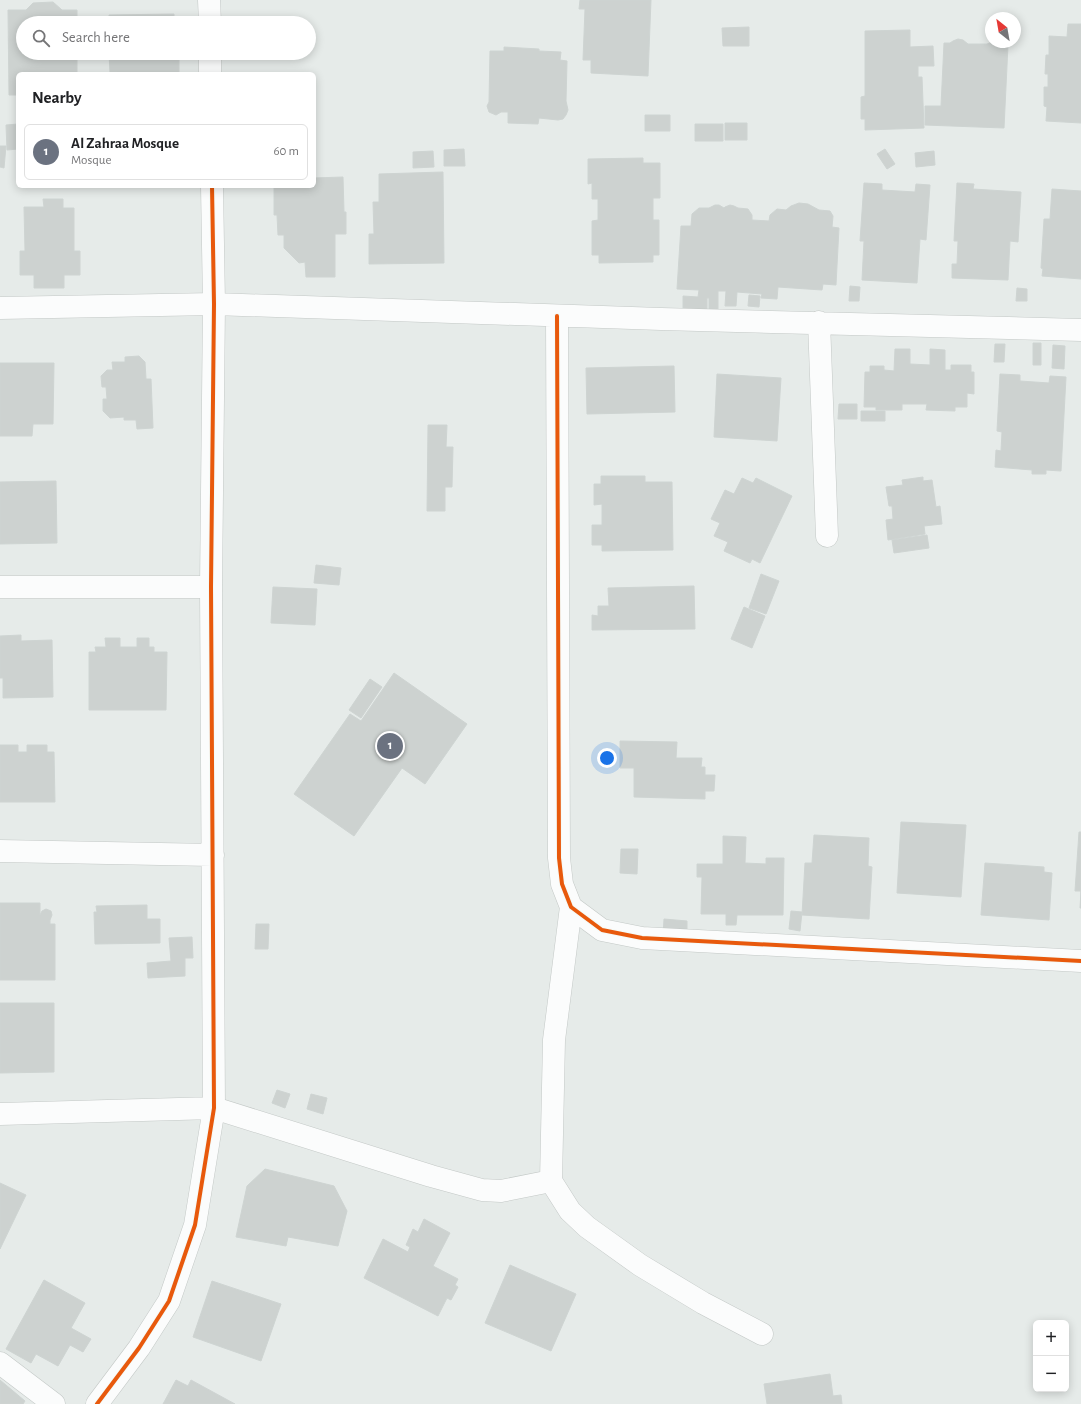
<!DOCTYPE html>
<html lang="en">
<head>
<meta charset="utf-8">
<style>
  body { margin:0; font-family:"Alegreya Sans",sans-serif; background:#f2f2f2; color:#202124 }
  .controls { position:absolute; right:12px; bottom:12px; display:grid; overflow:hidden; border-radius:6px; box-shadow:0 2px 10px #0003 }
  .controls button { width:36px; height:36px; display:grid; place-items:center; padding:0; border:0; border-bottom:1px solid #e0e0e0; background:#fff; color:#202124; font:20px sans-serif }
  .compass { position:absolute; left:985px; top:12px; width:36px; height:36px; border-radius:50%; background:#fff; box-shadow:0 2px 10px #0003; rotate:329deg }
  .you { position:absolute; left:607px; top:758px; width:14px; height:14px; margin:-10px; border:3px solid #fff; border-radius:50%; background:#1a73e8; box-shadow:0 0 0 6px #1a73e833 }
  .badge { display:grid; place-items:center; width:26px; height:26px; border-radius:50%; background:#b45309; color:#fff; font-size:13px; font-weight:700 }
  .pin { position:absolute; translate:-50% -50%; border:2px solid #fff; box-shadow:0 1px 4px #0006 }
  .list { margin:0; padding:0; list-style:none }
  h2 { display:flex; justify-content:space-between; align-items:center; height:52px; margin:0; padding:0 16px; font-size:17px }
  h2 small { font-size:13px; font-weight:400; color:#757577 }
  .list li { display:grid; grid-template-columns:26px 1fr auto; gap:12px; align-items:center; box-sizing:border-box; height:56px; margin:0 8px 8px; padding:0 8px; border:1px solid #e0e0e0; border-radius:6px }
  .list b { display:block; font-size:15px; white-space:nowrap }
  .list p { margin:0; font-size:13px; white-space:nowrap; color:#757577 }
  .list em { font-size:13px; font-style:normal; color:#757577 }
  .icon { flex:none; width:22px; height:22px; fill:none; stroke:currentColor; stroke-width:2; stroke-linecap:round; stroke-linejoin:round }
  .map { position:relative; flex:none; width:1081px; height:1404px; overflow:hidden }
  .search { position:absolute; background:#fff; box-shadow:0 2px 10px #0003; left:16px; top:16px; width:300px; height:44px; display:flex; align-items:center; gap:10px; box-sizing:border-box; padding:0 14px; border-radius:22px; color:#757577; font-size:15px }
  .panel { position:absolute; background:#fff; box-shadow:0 2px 10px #0003; left:16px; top:72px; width:300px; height:116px; border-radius:6px }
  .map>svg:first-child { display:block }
  .building { fill:#cdd2d0; stroke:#ced4d2 }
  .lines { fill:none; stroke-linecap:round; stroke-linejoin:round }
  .minor-casing { stroke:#c3c8c6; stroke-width:23 }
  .minor { stroke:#fbfcfc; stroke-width:22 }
  .cycleway-casing { stroke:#f4faf7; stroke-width:6 }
  .cycleway { stroke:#e8590c; stroke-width:4 }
</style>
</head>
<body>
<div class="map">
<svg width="1081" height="1404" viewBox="0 0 1081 1404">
  <rect width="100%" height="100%" fill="#e6ebe9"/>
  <path class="building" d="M580 0H651L648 76 591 73V60H583L585 9H579Z
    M53 2 62 10H77V23H23V53H77V74H18V95H9L8 10H26L33 3Z
    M174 14V23H109V15Z
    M1068 24H1081V123L1046 121 1047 107 1044 106V87H1048V74H1045L1046 55H1049V36L1067 37Z
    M749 27V46H723L722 28Z
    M910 30V47L933 46 934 66H918V77H922L924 128 865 130V119H861V97L865 96V31Z
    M958 39 963 40 968 44H987L992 42H1000L1004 45H1008L1004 128 925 125V106H941L944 43H950L953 41Z
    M504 47 539 49V51L561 52 560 60 567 61 566 101 568 110 566 115 563 119 558 120 539 118 538 124 508 123V112H501L496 115 489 112 487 106 489 102 490 51H504Z
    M109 53H179V74H117V72H110Z
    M645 115H670V131H645Z
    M725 123H747V140H725Z
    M18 124V149L7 150 6 125Z
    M695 124H723V141H695Z
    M0 146H6L4 168 0 167Z
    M464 149 465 166H444V150Z
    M885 149 895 164 887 169 877 154Z
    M433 151 434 167 413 168V152Z
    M934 151 935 165 916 167 915 153Z
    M643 158V163H660V198H653V220H659V255H653V262L599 263V255H592V221L598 220V199H592V183L588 184V159Z
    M443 172 444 263 369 264V234H374L373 202H379V174Z
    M343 177 344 212H346V234H335V277H306L305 262 299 263 284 248V235H278L277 215H274V186H314V178Z
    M864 183 882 184V190L915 192 916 184 930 185 926 240 920 239 917 283 862 280 864 241H860Z
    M957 183 974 184 973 189 1021 192 1018 242 1010 241 1008 280 952 278V264H957L958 241H954Z
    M1052 189 1081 191V279L1042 276 1043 269 1041 268 1044 219H1050Z
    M43 199H63V208H74V251H80V275H64V288H34V275H20V251H25L24 207H44Z
    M799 203 808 204 819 210 830 211 833 216 832 227 839 228 836 285 823 284 822 290 778 287 777 299 761 298 762 294 737 292 736 306H725L726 291H718V313L709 312V298H707V310L683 309V296L698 297 699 290 677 289 681 226H691L692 214 699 208H709L715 205H719L724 208 725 207 730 205 734 206 738 208 748 209 752 215V220L769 221 770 215 777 209 786 210 791 206Z
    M850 286 860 287 859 301H849Z
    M1017 288 1027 289V301H1016Z
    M749 295 760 296 759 307 748 306Z
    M1033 343H1041V365H1033Z
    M995 344H1005L1004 362H994Z
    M1053 345 1065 346 1064 369 1052 368Z
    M895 349H910V364L930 365V349L945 350V370H951V365H971V372H974V394L967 393V407H955V411L926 410 927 404H902V410H876V407H864L865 372H870V366H884V370L894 371Z
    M139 356 145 362 146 379H151L153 428 137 429 136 420H124V417L110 418 103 411V399H107L106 387H102L101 376 107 370H113L112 362H125V357Z
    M0 363H54L53 424H33L32 436H0Z
    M674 366 675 412 587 414 586 368Z
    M717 374 781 378 777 441 714 437Z
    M1000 374 1020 375V381L1049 383 1050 376 1066 377 1061 471 1046 470V474H1032V470L995 467 996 450 1001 451 1002 432 997 431Z
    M839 404H857V419H838Z
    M861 411H885V421H861Z
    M428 425H447L446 447H453L452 487H445V511H427Z
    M601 476H645V482H672L673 550 602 551V545H592V525H602V504L594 505V484H601Z
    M923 477V481L932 480 936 507 940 506 942 524 924 526 925 534 888 540 886 520 893 519 892 506H889L886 487 903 485 902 480Z
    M742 478 753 483 756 478 792 496 760 563 752 559 750 563 724 551 728 542 714 536 720 523 711 519 725 490 734 494Z
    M56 481 57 543 0 544V482Z
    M927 535 929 548 894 553 892 540Z
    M316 565 341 568 339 585 314 583Z
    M761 574 779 581 766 614 749 608Z
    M694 586 695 629 592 630V615L598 616V606H609L608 588Z
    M273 587 317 589 315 625 271 623Z
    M744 607 765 616 752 648 731 639Z
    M21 635V641L52 640 53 697 3 698V678H0V636Z
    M105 638H120V647H137V638H149V647H154V652H167L166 710H89V652H96L95 647H106Z
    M394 673 467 724 425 784 402 768 354 836 294 794 350 714 361 721Z
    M370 679 382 687 361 718 349 710Z
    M620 741 677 742 676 758H702L701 767H705V775H715L714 791H705V799L634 797V768H620Z
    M0 745H18V752H27V745H47V752H54L55 802H0Z
    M901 822 966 825 961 897 897 893Z
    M1079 832H1081V908H1080L1081 891H1075Z
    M814 835 869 838 868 866 872 867 869 919 802 915 805 863H812Z
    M723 836 746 837 745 863 766 864V858H784L783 915H737L736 925H726V914H701L702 877H697V864H723Z
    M621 849H638L637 874 620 873Z
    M985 863 1044 867V872L1052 873 1049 920 981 915Z
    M0 903H40V915L42 911 46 909 51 911 52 915 50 920V924H55V980H0Z
    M147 905V919H160V943L95 944 94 912H97L96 906Z
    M791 911 802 912 800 931 789 929Z
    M664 919 687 921V936L663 935Z
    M256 924H269L268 949H255Z
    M192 937 193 958H185V976L148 978 147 963 171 961 169 938Z
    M0 1003H54V1072L0 1073Z
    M277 1090 290 1094 285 1108 272 1103Z
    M311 1094 327 1098 323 1114 307 1109Z
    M265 1169 334 1186 347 1211 338 1246 288 1237 286 1246 236 1237 247 1186Z
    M0 1183 26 1195 0 1249Z
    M424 1219 450 1233 433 1266 458 1279 455 1285 458 1287 451 1300 447 1298 438 1316 364 1278 383 1239 408 1252 410 1247 406 1245 413 1229 418 1232Z
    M510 1265 576 1294 551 1351 485 1323Z
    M44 1280 85 1303 71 1328 91 1339 83 1352 70 1345 58 1366 36 1354 31 1363 6 1349Z
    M212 1281 281 1304 261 1361 193 1337Z
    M830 1374 833 1396 841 1395 842 1404H767L764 1384Z
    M0 1380 25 1401 23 1404H0Z
    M176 1380 188 1386 191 1380 235 1404H163Z"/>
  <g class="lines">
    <defs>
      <path id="minor" d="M209 0 210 23
        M210 53V74
        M0 308 214 304 661 319 1081 330
        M557 316 559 858 562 884 571 907 602 930 642 938 1081 961
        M819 322 827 536
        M0 587H211
        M0 851 213 855
        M571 907 554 1040 551 1181 570 1211 587 1227 640 1265 703 1303 762 1334
        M0 1114 214 1108 431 1176 482 1190 501 1191 551 1181
        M0 1363 54 1404
        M97 1404 139 1348 169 1301 195 1225 214 1108 211 587 214 304 212 186"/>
    </defs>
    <use href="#minor" class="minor-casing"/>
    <use href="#minor" class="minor"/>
    <defs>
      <path id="cycleway" d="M557 316 559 858 562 884 571 907 602 930 642 938 1081 961
        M97 1404 139 1348 169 1301 195 1225 214 1108 211 587 214 304 212 186"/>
    </defs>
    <use href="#cycleway" class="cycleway-casing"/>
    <use href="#cycleway" class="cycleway"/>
  </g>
</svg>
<div class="controls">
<button>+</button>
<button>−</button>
</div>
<svg class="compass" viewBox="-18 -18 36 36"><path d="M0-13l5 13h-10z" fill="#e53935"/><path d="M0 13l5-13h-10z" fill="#757577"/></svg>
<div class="you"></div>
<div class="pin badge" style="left:390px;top:746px;background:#6b7280">1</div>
<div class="search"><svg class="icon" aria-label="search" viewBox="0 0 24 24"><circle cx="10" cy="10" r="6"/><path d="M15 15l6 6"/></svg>Search here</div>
<section class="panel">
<h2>Nearby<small></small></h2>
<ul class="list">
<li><span class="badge" style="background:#6b7280">1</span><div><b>Al Zahraa Mosque</b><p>Mosque</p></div><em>60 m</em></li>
</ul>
</section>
</div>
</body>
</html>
